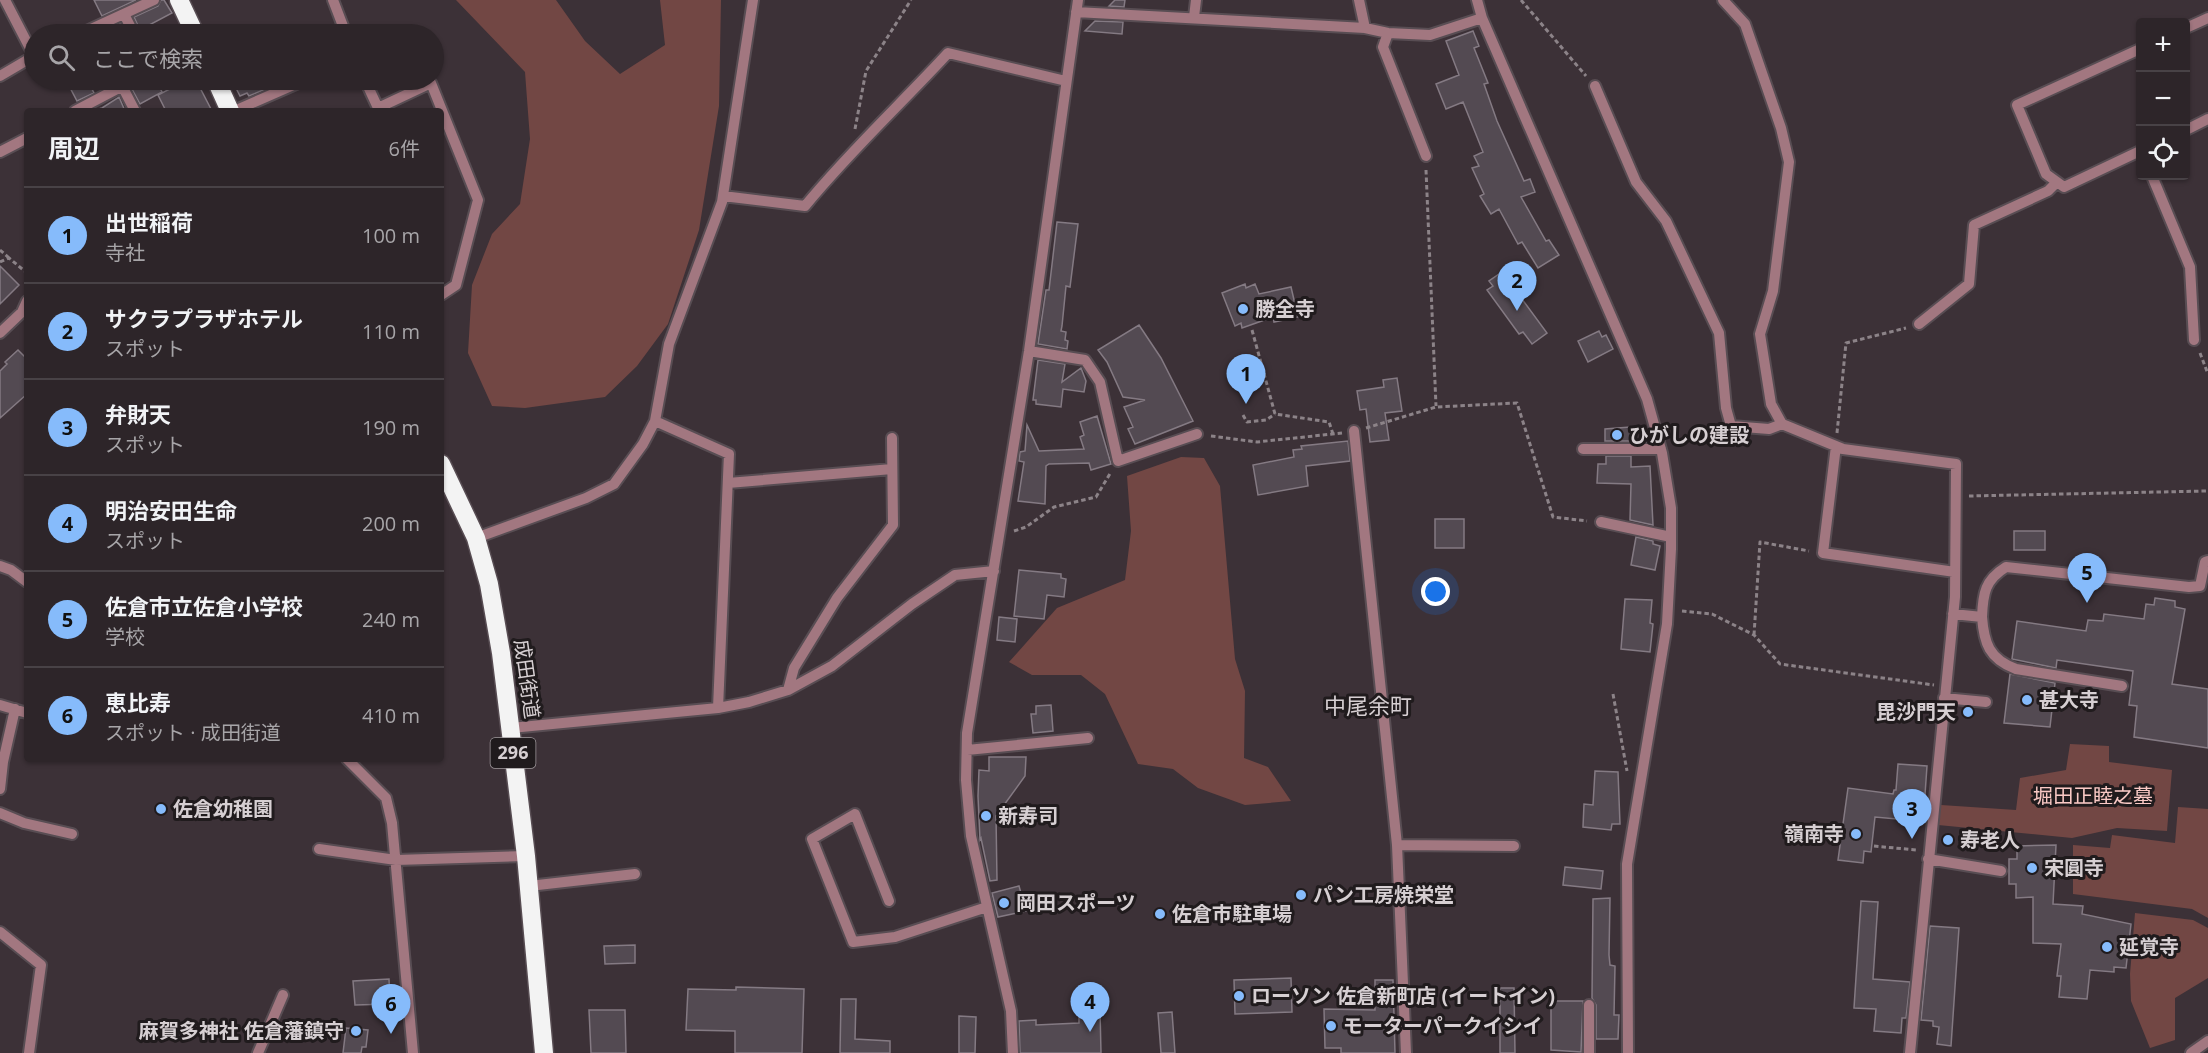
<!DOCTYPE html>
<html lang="ja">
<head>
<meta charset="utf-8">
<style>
  body { margin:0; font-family:"Open Sans","Noto Sans JP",sans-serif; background:#352d31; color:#f1f3f6 }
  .controls { position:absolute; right:18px; top:18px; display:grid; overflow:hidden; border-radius:6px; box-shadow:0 2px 4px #0004 }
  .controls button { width:54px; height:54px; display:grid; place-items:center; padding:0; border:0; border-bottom:2px solid #484246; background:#2d2529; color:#f1f3f6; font:30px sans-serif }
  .you { position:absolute; left:1436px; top:592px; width:21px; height:21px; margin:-15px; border:4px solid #fff; border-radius:50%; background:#1a73e8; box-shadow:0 0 0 9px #1a73e833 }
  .badge { display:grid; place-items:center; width:39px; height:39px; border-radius:50%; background:#86bbfb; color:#111; font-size:20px; font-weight:700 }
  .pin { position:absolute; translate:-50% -50px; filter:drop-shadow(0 2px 3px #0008) }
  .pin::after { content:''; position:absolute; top:32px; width:21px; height:18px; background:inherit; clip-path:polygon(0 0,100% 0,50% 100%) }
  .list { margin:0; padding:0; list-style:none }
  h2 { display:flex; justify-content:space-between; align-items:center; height:78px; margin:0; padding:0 24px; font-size:26px }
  h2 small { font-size:20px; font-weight:400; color:#a7a5a8 }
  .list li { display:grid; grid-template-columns:39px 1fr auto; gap:18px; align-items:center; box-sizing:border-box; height:96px; padding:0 24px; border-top:2px solid #484246 }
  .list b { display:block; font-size:22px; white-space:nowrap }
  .list p { margin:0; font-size:20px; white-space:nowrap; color:#a7a5a8 }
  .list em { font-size:20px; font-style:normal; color:#a7a5a8 }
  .icon { flex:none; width:33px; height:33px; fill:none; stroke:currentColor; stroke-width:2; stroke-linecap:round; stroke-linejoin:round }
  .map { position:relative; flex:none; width:2208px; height:1053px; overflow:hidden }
  .search { position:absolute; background:#2d2529; box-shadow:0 2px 4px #0004; left:24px; top:24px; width:420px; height:66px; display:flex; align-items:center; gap:15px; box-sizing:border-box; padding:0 21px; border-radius:33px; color:#a7a5a8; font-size:22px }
  .panel { position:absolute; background:#2d2529; box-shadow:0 2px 4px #0004; left:24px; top:108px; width:420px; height:654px; border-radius:6px }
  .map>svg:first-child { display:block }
  .green { fill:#724744 }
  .building { fill:#534a52; stroke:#847a83; stroke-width:1.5 }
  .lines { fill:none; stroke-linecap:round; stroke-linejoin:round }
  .minor-casing { stroke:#584d53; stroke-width:14 }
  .highway-casing { stroke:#584d53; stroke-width:21 }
  .path { stroke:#8c8388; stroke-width:3; stroke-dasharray:4.5 3; stroke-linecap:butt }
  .minor { stroke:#a27780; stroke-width:10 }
  .highway { stroke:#f3f3f3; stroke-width:18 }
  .poi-dot { fill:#86bbfb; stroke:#201b1d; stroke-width:2 }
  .labels { text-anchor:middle; stroke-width:6; stroke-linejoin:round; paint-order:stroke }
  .shield { fill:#201b1d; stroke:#9f999c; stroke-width:1.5 }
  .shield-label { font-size:18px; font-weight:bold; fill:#d6cfd2 }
  .poi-label { font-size:20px; font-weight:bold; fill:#d6cfd2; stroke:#201b1d; text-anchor:start }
  .street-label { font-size:20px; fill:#d6cfd2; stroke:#201b1d }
  .park-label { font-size:20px; fill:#fac9c5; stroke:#201b1d }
  .quarter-label { font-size:22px; fill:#d6cfd2; stroke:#201b1d }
</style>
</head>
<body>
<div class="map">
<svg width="2208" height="1053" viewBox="0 0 2208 1053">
  <rect width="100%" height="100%" fill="#3c3137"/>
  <path class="green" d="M456 0H556L585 41 620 74 665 45 660 0H721L719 106 699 230 668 324 637 366 605 397 525 408 492 406 468 353 472 285 492 234 520 204 530 139 525 72Z
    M1181 457 1204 458 1220 486 1235 659 1245 691 1244 758 1268 767 1291 801 1245 805 1198 788 1173 769 1138 764 1105 694 1081 675H1032L1009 662 1057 608 1125 580 1131 531 1127 476Z
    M2070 744 2109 746V762L2172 770 2167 831 2117 828 2072 838 1938 825 1941 805 2016 810 2020 778 2066 770Z
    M2178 807 2208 809V918L2192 909 2073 894V845L2110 848 2112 835 2175 843Z
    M2135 913 2193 920 2208 928V978L2175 998V1040L2150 1048 2131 1001 2130 974Z"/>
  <path class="building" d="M94 0H136L102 16Z
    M161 0H164L172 13 140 30 134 17 158 6Z
    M1115 0H1125L1124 7 1109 6Z
    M1095 21 1123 22 1122 34 1085 31Z
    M120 24 126 34H111L108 29Z
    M1473 31 1479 46 1474 48 1488 83 1484 84 1497 121 1524 181 1530 179 1535 192 1521 197 1546 241 1549 240 1559 255 1538 268 1522 242 1518 244 1499 209 1491 214 1480 196 1484 194 1472 168 1479 166 1474 156 1483 152 1463 102 1446 109 1436 84 1459 75 1446 41Z
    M66 80H87L94 93 77 101Z
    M147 80H156L162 92 140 104 132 89Z
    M187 80 190 86 197 82 212 111H166L158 95Z
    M232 80H287L249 96 247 93 240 96Z
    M119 97 125 111H91L102 108Z
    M1057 222 1078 224 1070 287 1066 286 1062 326 1061 331 1066 332 1065 340 1068 341 1067 349 1038 344 1046 290H1049Z
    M0 266 19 285 0 304Z
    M1502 272 1547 333 1532 344 1523 332 1519 334 1487 290 1493 286 1489 281Z
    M1245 284 1246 288 1255 284 1259 294 1291 287 1298 317 1274 322 1273 317 1242 328 1241 323 1235 326 1222 293Z
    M1139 325 1161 358 1193 421 1135 444 1128 429 1133 427 1124 407 1145 400 1123 397 1107 362 1098 350Z
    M1599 331 1602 337 1606 335 1613 349 1588 362 1578 341Z
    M18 350 27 359V394L0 418V371L7 364 5 362Z
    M1038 360 1065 364 1062 382 1081 368 1086 381 1084 392 1063 389 1061 407 1036 404V400H1033Z
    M1397 378 1402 411 1385 413 1389 440 1370 442 1366 409 1360 410 1357 391 1384 387 1383 380Z
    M1097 416 1111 464 1091 470 1089 463 1049 464 1046 466 1045 504 1018 501 1024 462 1019 461 1020 452 1025 451 1027 425 1039 451 1084 449 1080 437 1084 435 1080 422Z
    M1630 427V441H1605V429Z
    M1348 441 1350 461 1306 466 1308 486 1258 495 1253 465 1294 457 1293 450 1302 449 1301 446Z
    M1606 456H1631V467L1650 466 1653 525 1630 520 1631 484 1597 483 1598 464H1606Z
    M1435 519H1464V548H1435Z
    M2014 531H2045V550H2014Z
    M1636 537 1653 541V544L1660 546 1655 570 1631 565Z
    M1019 570 1061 574V578L1066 579 1064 597 1047 595 1044 619 1014 616Z
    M2155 598 2175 601V607L2185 609 2172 684 2208 689V748L2134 737 2137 706 2129 705 2133 671 2057 660 2056 668 2012 659 2017 621 2086 631 2088 620 2103 621 2104 614 2144 619 2146 604 2154 605Z
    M1625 599 1652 600 1650 623 1653 624 1650 652 1621 649Z
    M999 617 1017 619 1015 642 997 640Z
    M2010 674 2055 683 2050 727 2004 723Z
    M1051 705 1053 731 1033 733 1031 714H1036V706Z
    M989 757H1026L1025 776 996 816 997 880 990 881 981 838 980 840 978 796 979 770 989 771Z
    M1898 764 1927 766 1924 809H1920L1919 821 1875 817 1871 852 1864 851 1863 863 1838 860 1848 788 1893 794 1894 790H1896Z
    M1595 771 1618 772 1620 824H1612L1611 830 1583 827 1584 804 1593 805Z
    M2056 845 2053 904 2083 906 2082 914 2131 924 2126 968 2114 967V972L2090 970 2087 999 2059 997 2061 976H2057L2061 944 2033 943V897L2016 898V884H2009V859H2017V846Z
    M1565 867 1603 871 1601 889 1563 885Z
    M1019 886 1026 911 998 917 992 893Z
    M1610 898 1609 955 1610 965 1615 966 1614 1015H1619L1618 1039H1596V1005L1592 998 1593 899Z
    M1861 901 1878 902 1873 979 1910 982 1906 1018H1902L1901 1033 1874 1031 1876 1009 1854 1008Z
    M1930 926 1959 928 1951 1046 1937 1044 1939 1027 1933 1026V1021L1921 1020Z
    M635 945V963L605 964 604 946Z
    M1291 978 1292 1012 1235 1014 1234 980Z
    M389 979 390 1004 355 1005 353 981Z
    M1375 980H1393L1395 1053H1341V1048H1325L1324 1009 1375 1010Z
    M736 987 804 989 802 1053H735V1031L686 1030 688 989 736 990Z
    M1500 988H1514L1515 1053H1500Z
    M841 999H856L855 1039 890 1041V1053H840Z
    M1551 1001H1583L1581 1052 1551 1050Z
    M589 1010H625L626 1053H591Z
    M1079 1010H1100L1101 1053H1020L1019 1021 1036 1020V1025L1079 1023Z
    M1172 1012 1175 1053H1161L1158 1013Z
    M959 1016 976 1017 975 1053H959Z
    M346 1028 368 1030 366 1047H362L361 1053H343Z"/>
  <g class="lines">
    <defs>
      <path id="minor" d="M5 0 34 56
        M333 0 346 34
        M1359 0 1365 28
        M1477 0 1482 18 1647 399 1662 453 1671 508V549L1667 624 1627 864 1628 1053
        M1723 0 1745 24 1781 128 1789 162 1773 291 1760 334 1771 404 1782 424 1843 449 1956 464 1955 597 1910 1053
        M1076 12 1365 28 1388 33 1430 35 1482 18
        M124 14 134 34
        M1194 17 1196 0
        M2186 28 2208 18
        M1388 33 1383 47 1426 156
        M80 34 154 0
        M2140 49 2017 105 2046 174 2064 187 2140 151
        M0 76 34 56
        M365 80 378 108 431 83 478 200 456 285 441 295
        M122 86 135 111
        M1595 86 1636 182 1666 221 1719 333 1726 408 1731 426 1769 429 1782 424
        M75 111 134 80
        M234 111 305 80
        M2186 130 2208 119
        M0 152 27 138
        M2152 176 2190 267 2194 340
        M723 196 805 206C849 152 901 104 948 53L1066 81
        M1919 324 1969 284 1974 225 2048 191 2057 182
        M0 333 22 312 27 301
        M1029 351 1085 360 1100 382 1118 461 1197 434
        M655 421 729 454 718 708
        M1354 431 1397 845 1406 1053
        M1836 446 1823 553 1955 572
        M1583 449H1661
        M728 483 892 469
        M1601 522 1671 537
        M476 538 586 498 614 484 643 444 655 421 669 344 722 202 753 0
        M0 566 11 570 27 582
        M1953 614 1982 617C1984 643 1989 659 2016 669L2122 686
        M1982 617C1983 593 1985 580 2006 567L2189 587 2200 586 2205 562 2208 561
        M788 690 794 668 837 598 893 525 892 438
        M1944 698 1986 702
        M0 705 27 713
        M511 728 718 708 749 702 788 690 832 666 912 604 955 575 994 571
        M967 750 1088 738
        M347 759 386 798 392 823 413 1053
        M0 789 3 762 15 709
        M0 813 24 823 72 834
        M1397 845 1514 846
        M319 849 396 860 526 856
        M1928 859 2001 871
        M529 886 635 874
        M889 901 855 814 812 839 853 942 895 937 987 907
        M0 932 41 965 29 1053
        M258 1053 283 995
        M1013 1053 1011 1011 971 836 966 780 967 733 1029 351 1078 0
        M1589 1053V1005
        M2191 1053 2208 1041"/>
      <path id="highway" d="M179 0 195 34
        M216 80 230 111
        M441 464 476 538 489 584 501 653 526 856 544 1053"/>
    </defs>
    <use href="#minor" class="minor-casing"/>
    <use href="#highway" class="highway-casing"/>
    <path class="path" d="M1521 0 1586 76
      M855 129 866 71 911 0
      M1426 170 1436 406
      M0 250 9 258
      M0 262 9 258 27 273
      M1252 330 1275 414 1329 422 1333 434
      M2200 353 2208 374
      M1243 415 1247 422 1266 420 1275 414
      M1366 428 1436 407 1517 403 1553 517 1587 521
      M1837 433 1846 343 1906 328
      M1211 436 1257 442 1342 433
      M1969 496 2206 491 2208 489
      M1014 531 1026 527 1054 507 1096 497 1111 472
      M1682 611 1712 614 1754 635 1780 664 1934 685
      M1754 635 1760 542 1809 551
      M1613 694 1627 771
      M1874 846 1916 850"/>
    <use href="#minor" class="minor"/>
    <use href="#highway" class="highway"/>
  </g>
  <g class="poi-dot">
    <circle cx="1243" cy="309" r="6"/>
    <circle cx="1617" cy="435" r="6"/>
    <circle cx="2027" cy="700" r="6"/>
    <circle cx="1968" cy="712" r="6"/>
    <circle cx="161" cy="809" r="6"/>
    <circle cx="986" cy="816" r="6"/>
    <circle cx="1856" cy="834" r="6"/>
    <circle cx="1948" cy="840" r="6"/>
    <circle cx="2032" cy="868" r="6"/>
    <circle cx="1301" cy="895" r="6"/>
    <circle cx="1004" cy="903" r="6"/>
    <circle cx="1160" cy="914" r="6"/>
    <circle cx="2107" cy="947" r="6"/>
    <circle cx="1239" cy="996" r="6"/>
    <circle cx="1331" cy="1026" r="6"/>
    <circle cx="356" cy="1031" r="6"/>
  </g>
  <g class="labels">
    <rect class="shield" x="490.5" y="738" width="45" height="30" rx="4.5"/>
    <g class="shield-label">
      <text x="513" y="759">296</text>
    </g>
    <g class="poi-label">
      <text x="1255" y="316">勝全寺</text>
      <text x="1629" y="442">ひがしの建設</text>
      <text x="2039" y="707">甚大寺</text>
      <text x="1956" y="719" text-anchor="end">毘沙門天</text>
      <text x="173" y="816">佐倉幼稚園</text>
      <text x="998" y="823">新寿司</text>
      <text x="1844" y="841" text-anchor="end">嶺南寺</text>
      <text x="1960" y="847">寿老人</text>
      <text x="2044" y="875">宋圓寺</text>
      <text x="1313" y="902">パン工房焼栄堂</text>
      <text x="1016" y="910">岡田スポーツ</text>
      <text x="1172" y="921">佐倉市駐車場</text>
      <text x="2119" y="954">延覚寺</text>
      <text x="1251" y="1003">ローソン 佐倉新町店 (イートイン)</text>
      <text x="1343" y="1033">モーターパークイシイ</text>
      <text x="344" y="1038" text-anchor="end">麻賀多神社 佐倉藩鎮守</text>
    </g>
    <g class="street-label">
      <text transform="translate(527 679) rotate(82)" y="7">成田街道</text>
    </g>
    <g class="park-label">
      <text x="2093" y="803">堀田正睦之墓</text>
    </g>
    <g class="quarter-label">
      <text x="1368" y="714">中尾余町</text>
    </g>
  </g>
</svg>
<div class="controls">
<button>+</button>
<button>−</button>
<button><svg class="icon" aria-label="locate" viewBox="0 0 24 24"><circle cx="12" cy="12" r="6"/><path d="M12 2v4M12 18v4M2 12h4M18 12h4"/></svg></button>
</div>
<div class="you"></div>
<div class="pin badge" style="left:1246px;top:404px">1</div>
<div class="pin badge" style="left:1517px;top:311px">2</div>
<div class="pin badge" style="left:1912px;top:839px">3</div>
<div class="pin badge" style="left:1090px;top:1032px">4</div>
<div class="pin badge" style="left:2087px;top:603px">5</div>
<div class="pin badge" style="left:391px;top:1034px">6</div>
<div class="search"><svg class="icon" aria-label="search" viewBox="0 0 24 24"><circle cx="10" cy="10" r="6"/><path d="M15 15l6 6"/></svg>ここで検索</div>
<section class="panel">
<h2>周辺<small>6件</small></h2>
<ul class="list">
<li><span class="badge">1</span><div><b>出世稲荷</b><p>寺社</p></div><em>100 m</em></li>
<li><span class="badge">2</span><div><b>サクラプラザホテル</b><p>スポット</p></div><em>110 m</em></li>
<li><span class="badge">3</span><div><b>弁財天</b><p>スポット</p></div><em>190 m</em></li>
<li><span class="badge">4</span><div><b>明治安田生命</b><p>スポット</p></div><em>200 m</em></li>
<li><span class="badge">5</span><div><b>佐倉市立佐倉小学校</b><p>学校</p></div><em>240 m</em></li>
<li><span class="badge">6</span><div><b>恵比寿</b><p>スポット · 成田街道</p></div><em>410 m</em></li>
</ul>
</section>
</div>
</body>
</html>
